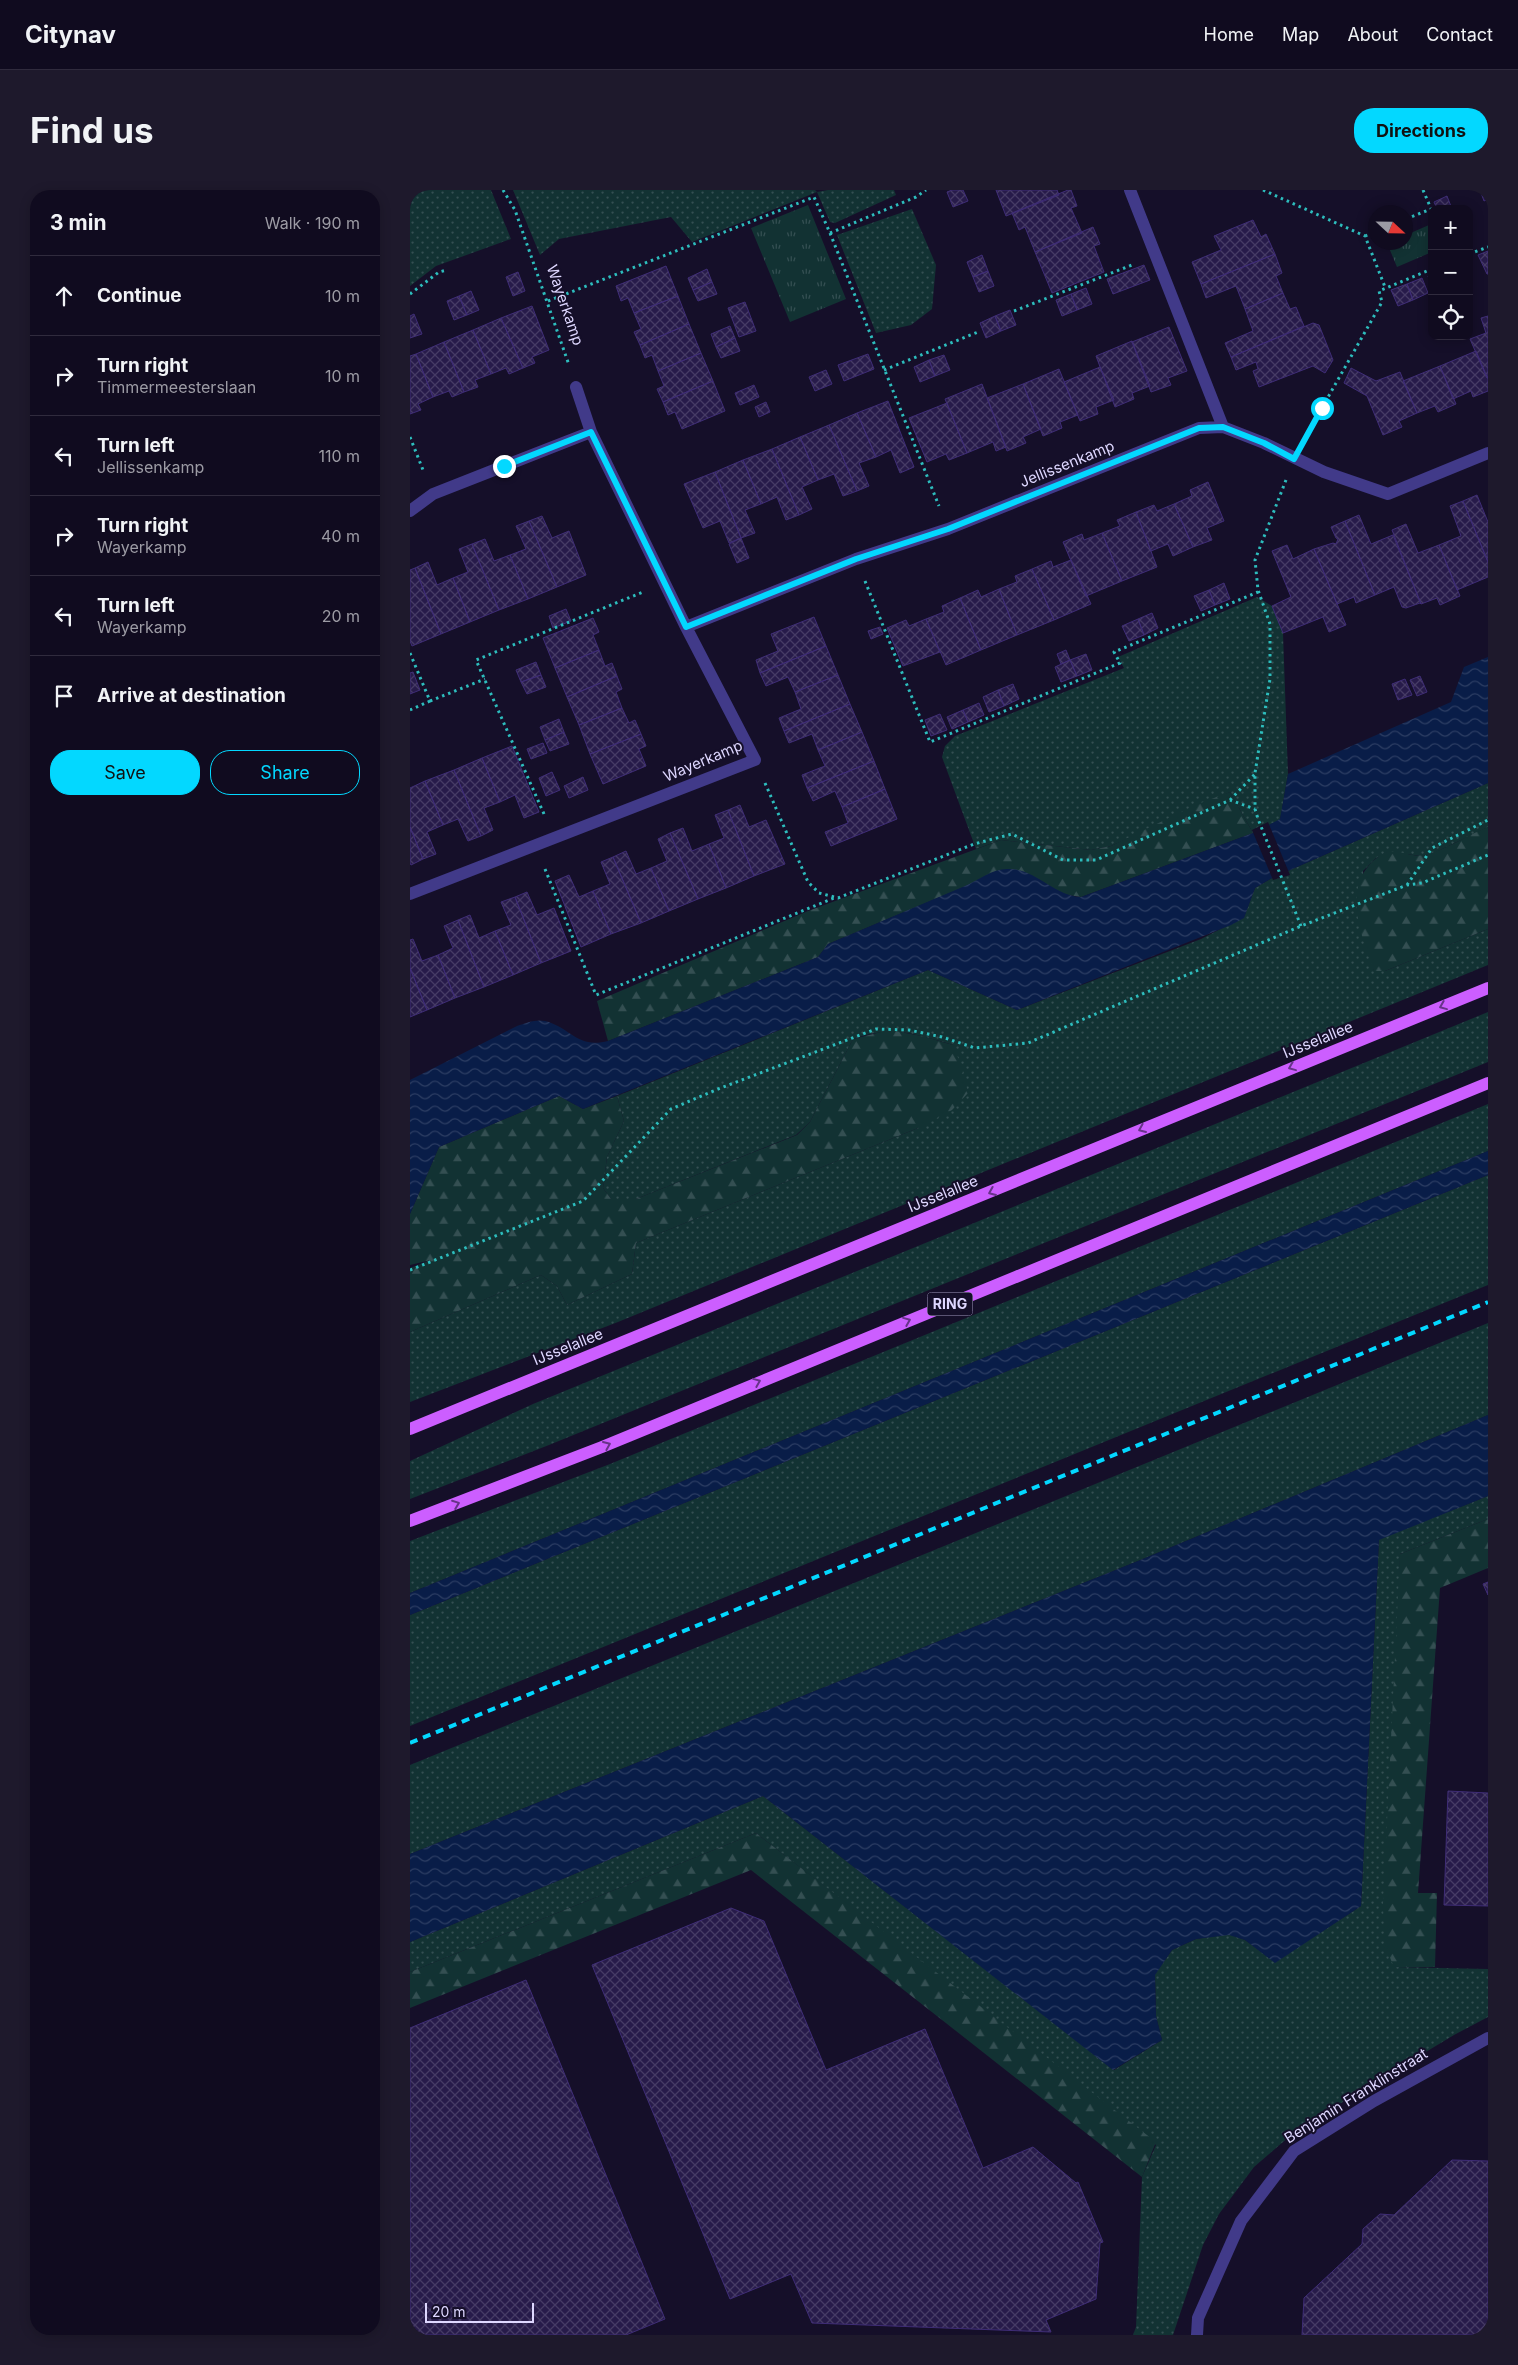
<!DOCTYPE html>
<html lang="en">
<head>
<meta charset="utf-8">
<style>
  body { margin:0; font-family:Inter,sans-serif; background:#1e192c; color:#f1f3f6 }
  .controls { position:absolute; right:15px; top:15px; display:grid; overflow:hidden; border-radius:10px; box-shadow:0 2px 12px #0003 }
  .controls button { width:45px; height:45px; display:grid; place-items:center; padding:0; border:0; border-bottom:1px solid #302b3d; background:#100b1f; color:#f1f3f6; font:25px sans-serif }
  .compass { position:absolute; left:958px; top:15px; width:45px; height:45px; border-radius:50%; background:#100b1f; box-shadow:0 2px 12px #0003; rotate:112deg }
  .scale { position:absolute; left:15px; bottom:12px; width:109px; box-sizing:border-box; padding-left:5px; border:2px solid #ded7ff; border-top:0; font-size:14px; line-height:18px; white-space:nowrap; color:#ded7ff; -webkit-text-stroke:4px #150f29; paint-order:stroke }
  .stop { position:absolute; width:15px; height:15px; margin:-11px; border:4px solid #03d8ff; border-radius:50%; background:#fff }
  .stop.end { background:#03d8ff; border-color:#fff; box-shadow:0 1px 5px #0008 }
  .list { margin:0; padding:0; list-style:none }
  h2 { display:flex; justify-content:space-between; align-items:center; height:65px; margin:0; padding:0 20px; font-size:21px }
  h2 small { font-size:16px; font-weight:400; color:#9c9ba4 }
  .list li { display:grid; grid-template-columns:32px 1fr auto; gap:15px; align-items:center; box-sizing:border-box; height:80px; padding:0 20px; border-top:1px solid #302b3d }
  .list b { display:block; font-size:19px; white-space:nowrap }
  .list p { margin:0; font-size:16px; white-space:nowrap; color:#9c9ba4 }
  .list em { font-size:16px; font-style:normal; color:#9c9ba4 }
  .actions { display:flex; gap:10px; padding:15px 20px }
  .actions a { flex:1; padding:11px 0; border:1px solid #03d8ff; border-radius:20px; text-align:center; font-size:18px; color:#03d8ff }
  .actions .main { background:#03d8ff; color:#111 }
  .icon { flex:none; width:28px; height:28px; fill:none; stroke:currentColor; stroke-width:2; stroke-linecap:round; stroke-linejoin:round }
  .map { position:relative; flex:none; width:1078px; height:2145px; overflow:hidden; border-radius:20px }
  header { display:flex; align-items:center; gap:30px; box-sizing:border-box; height:70px; padding:0 25px; background:#100b1f; border-bottom:1px solid #302b3d }
  header strong { font-size:24px }
  nav { display:flex; gap:28px; margin-inline-start:auto; font-size:18px }
  .intro { display:flex; align-items:center; justify-content:space-between; box-sizing:border-box; height:120px; padding:0 30px }
  h1 { margin:0; font-size:35px }
  .button { padding:12px 22px; border-radius:20px; background:#03d8ff; color:#111; font-size:18px; font-weight:700 }
  main { display:flex; gap:30px; padding:0 30px }
  aside { flex:1; background:#100b1f; border-radius:20px; box-shadow:0 2px 12px #0003 }
  .map>svg:first-child { display:block }
  .grass { fill:url(#grass-dots) }
  .forest { fill:url(#forest-firs) }
  .park { fill:url(#park-tufts) }
  .water { fill:url(#water-waves) }
  .pier { fill:#150f29 }
  .building { fill:url(#building-cross-hatch); stroke:#3f2d77 }
  .lines { fill:none; stroke-linecap:round; stroke-linejoin:round }
  .path { stroke:#2dbdbd; stroke-width:3; stroke-dasharray:2.5 4; stroke-linecap:butt }
  .street { stroke:#413a89; stroke-width:12 }
  .primary { stroke:#cc5eff; stroke-width:12 }
  .rail { stroke:#03d8ff; stroke-width:4; stroke-dasharray:8 6; stroke-linecap:butt }
  .oneway { stroke:#673389 }
  .route { stroke:#03d8ff; stroke-width:6 }
  .labels { text-anchor:middle; stroke-width:4; stroke-linejoin:round; paint-order:stroke }
  .shield { fill:#150f29; stroke:#a29bbf; stroke-width:1 }
  .shield-label { font-size:14px; font-weight:bold; fill:#ded7ff }
  .street-label { font-size:15px; fill:#ded7ff; stroke:#150f29 }
</style>
</head>
<body>
<header>
<strong>Citynav</strong>
<nav><a>Home</a><a>Map</a><a>About</a><a>Contact</a></nav>
</header>
<div class="intro"><h1>Find us</h1><a class="button">Directions</a></div>
<main>
<aside>
<h2>3 min<small>Walk · 190 m</small></h2>
<ul class="list">
<li><svg class="icon" aria-label="ahead" viewBox="0 0 24 24"><path d="M12 20V5M6 11l6-6 6 6"/></svg><div><b>Continue</b></div><em>10 m</em></li>
<li><svg class="icon" aria-label="right" viewBox="0 0 24 24"><path d="M7 20v-9h11M14 6l5 5-5 5"/></svg><div><b>Turn right</b><p>Timmermeesterslaan</p></div><em>10 m</em></li>
<li><svg class="icon" aria-label="left" viewBox="0 0 24 24"><path d="M17 20v-9H6M10 6l-5 5 5 5"/></svg><div><b>Turn left</b><p>Jellissenkamp</p></div><em>110 m</em></li>
<li><svg class="icon" aria-label="right" viewBox="0 0 24 24"><path d="M7 20v-9h11M14 6l5 5-5 5"/></svg><div><b>Turn right</b><p>Wayerkamp</p></div><em>40 m</em></li>
<li><svg class="icon" aria-label="left" viewBox="0 0 24 24"><path d="M17 20v-9H6M10 6l-5 5 5 5"/></svg><div><b>Turn left</b><p>Wayerkamp</p></div><em>20 m</em></li>
<li><svg class="icon" aria-label="arrive" viewBox="0 0 24 24"><path d="M6 21V4h12l-3 4 3 4H6"/></svg><div><b>Arrive at destination</b></div></li>
</ul>
<div class="actions"><a class="main">Save</a><a>Share</a></div>
</aside>
<div class="map">
<svg width="1078" height="2145" viewBox="0 0 1078 2145">
  <defs>
    <pattern id="grass-dots" width="8" height="8" patternUnits="userSpaceOnUse" patternTransform="scale(1.25)"><rect width="8" height="8" fill="#123233"/><path d="M2 2h.1M6 6h.1" fill="none" stroke="#344f52" stroke-width="1.8" stroke-linecap="round"/></pattern>
    <pattern id="forest-firs" width="22" height="20" patternUnits="userSpaceOnUse" patternTransform="scale(1.25)"><rect width="22" height="20" fill="#123233"/><path d="M5 1l3.5 6h-7zM16 11l3.5 6h-7z" fill="#344f52"/></pattern>
    <pattern id="park-tufts" width="24" height="20" patternUnits="userSpaceOnUse" patternTransform="scale(1.25)"><rect width="24" height="20" fill="#123233"/><path d="M3 7l-1-3M5 7V3M7 7l1-3M15 17l-1-3M17 17v-4M19 17l1-3" fill="none" stroke="#344f52"/></pattern>
    <pattern id="water-waves" width="16" height="10" patternUnits="userSpaceOnUse" patternTransform="scale(1.25)"><rect width="16" height="10" fill="#091d48"/><path d="M0 5q4-4 8 0t8 0" fill="none" stroke="#2c3d63"/></pattern>
    <pattern id="building-cross-hatch" width="8" height="8" patternUnits="userSpaceOnUse" patternTransform="scale(1.25)"><rect width="8" height="8" fill="#271b4a"/><path d="M0 0l8 8M0 8l8-8" fill="none" stroke="#463b65"/></pattern>
  </defs>
  <rect width="100%" height="100%" fill="#150f29"/>
  <path class="grass" d="M0 0H81L101 49 26 76 0 96Z
    M103 0H405L407 2 418 0H484L486 5 425 33 420 32 407 2 282 52 261 27 149 49 130 65Z
    M502 19 526 75 522 119 501 135 466 143 427 45Z
    M847 407 862 416 873 443 878 584 870 630 843 643 820 602 701 656 681 660 591 650 566 659 532 567 535 556 545 546 714 478 708 467Z
    M1078 593V637L1026 662 1012 666 978 662 966 668 953 681 964 781H975L1078 739V775L208 1132 0 1212V1142L131 1085 147 1096 157 1115 222 1084 226 1053 508 938 543 855C505 844 482 835 443 849L400 932 386 945 226 1009H201L193 998 197 967 214 931 207 906 518 780 607 820 791 749 834 727 845 698 862 688Z
    M1078 822V872L139 1255 0 1309V1271L123 1214Z
    M1078 914V961L0 1403V1351L200 1274Z
    M1078 985V1095L0 1536V1425Z
    M1078 1133V1225L728 1371 0 1664V1575Z
    M1078 1306V1329L990 1364 984 1777 1078 1779V1827L1044 1845 888 1939 844 1977 809 2024 793 2055 763 2145H723L726 2137 732 1987 746 1955 346 1643 0 1782V1752L353 1606 704 1880 752 1850 746 1826 745 1784 762 1760 786 1749 819 1744 835 1750 865 1772 951 1716 969 1349Z"/>
  <path class="forest" d="M820 602 843 643 671 707 652 704 628 689 584 682 561 694 418 754 408 767 198 851 187 811 398 721 591 650 681 660 701 656 788 614Z
    M1078 637V739L975 781H964C952 748 933 702 961 673 965 669 971 664 977 662 989 659 1003 668 1015 665 1035 660 1058 645 1078 637Z
    M479 840 512 846 543 855 552 878 558 903 542 920 508 938 226 1053 222 1084 157 1115 147 1096 131 1085 0 1142V1078L21 1070 0 1075V1024L29 957 149 906 173 919 207 906 214 931 197 967 193 998 201 1009H226L387 945 400 932 443 849Z
    M1078 1329V1378L1030 1398 1008 1703H1027L1025 1777H984L975 1756 973 1714 990 1364Z
    M346 1643 746 1952 732 1987 341 1680 0 1818V1782Z"/>
  <path class="park" d="M398 15 436 109 380 132 341 38Z
    M1019 35 1022 41V62L987 77 977 53 996 52V45Z"/>
  <path class="water" d="M1078 467V593L862 688 845 698 834 728 821 735 607 820 518 780 173 919 149 906 29 957 0 1024V890L107 836C116 833 126 829 135 831 160 837 167 859 198 851L408 767 418 754C464 735 509 715 555 696 569 690 582 679 597 679 624 677 644 706 671 707L843 643 870 629 878 584 1041 512 1054 477Z
    M1078 961V985L0 1425V1403Z
    M1078 1225V1306L969 1350 951 1716 865 1773 835 1750 819 1745 786 1749 762 1760 745 1785 746 1826 752 1850 703 1880 353 1606 0 1752V1664L728 1371Z"/>
  <path class="pier" d="M858 632 880 685 863 690 842 640Z"/>
  <path class="building" d="M542 0H553L558 11 543 17 537 2Z
    M586 0H647L649 5 596 26Z
    M658 0H661L667 16 661 18 672 43 625 62 615 37 609 40 602 23Z
    M1070 0H1078V9L1074 11Z
    M1037 6 1042 19H1027L1024 12Z
    M843 30 851 47 856 44 865 64 791 94 782 72 811 60 804 46Z
    M683 37 690 54 684 56 694 82 642 103 625 62Z
    M1078 61V84H1077L1068 65Z
    M865 64 872 83 866 86 873 103 835 119 826 96 796 108 791 94Z
    M572 65 578 81 563 87 557 72Z
    M734 75 740 90 703 104 697 89Z
    M256 76 268 106 224 123 218 108 211 111 206 96Z
    M297 79 302 92 283 100 278 88Z
    M578 81 584 96 569 102 563 87Z
    M108 82 115 101 103 106 96 87Z
    M1022 84V96L1018 86Z
    M1012 88 1018 103 1003 110 997 94Z
    M302 92 307 104 288 111 283 100Z
    M997 94 1003 110 988 116 981 100Z
    M676 98 682 114 667 120 661 104Z
    M61 101 69 120 57 125 49 106Z
    M873 103 880 119 886 117 894 136 821 167 815 153 843 141 835 119Z
    M661 104 667 120 652 126 646 110Z
    M49 106 57 125 44 130 37 111Z
    M268 106 279 134 230 155 224 142 231 139 224 123Z
    M335 112 346 141 329 147 318 118Z
    M122 116 139 160 122 167 125 173 113 178 91 128Z
    M600 120 606 135 591 141 585 126Z
    M4 124 12 144 0 148V126Z
    M585 126 591 141 576 148 570 133Z
    M1078 126V187L1077 188 1060 149 1076 143 1071 128Z
    M91 128 113 178 99 184 96 178 81 184 63 140Z
    M903 133 909 135 923 170 915 183 903 176 849 197 843 181 848 179 846 172 826 180 821 167Z
    M279 134 291 163 248 181 242 165 235 168 230 155Z
    M320 136 325 148 306 157 301 144Z
    M759 137 777 181 758 188 761 195 741 202 722 152Z
    M63 140 81 184 65 190 68 197 54 202 34 152Z
    M325 148 330 161 311 168 306 157Z
    M722 151 740 196 722 203 724 209 705 217 686 166Z
    M34 152 54 202 42 207 39 201 23 207 6 164Z
    M1066 161 1078 189V201L1063 207 1061 201 1043 209 1030 176Z
    M291 163 303 191 253 212 247 199 254 196 248 181Z
    M6 164 23 207 8 214 11 220 0 224V166Z
    M458 164 464 179 434 191 428 175Z
    M534 165 540 180 525 186 519 170Z
    M519 170 525 186 510 192 504 177Z
    M1030 176 1046 214 1028 222 1025 216 1007 223 993 191Z
    M690 177 704 210 686 217 688 224 670 231 654 192Z
    M941 178 966 191 990 182 1007 223 989 231 992 237 973 245 957 206 934 193Z
    M649 179 668 225 650 232 652 238 633 246 613 194Z
    M416 180 422 194 405 201 399 187Z
    M303 191 315 221 272 239 265 222 258 225 253 212Z
    M572 194 596 257 586 261 583 252 557 263 535 209Z
    M613 194 631 239 613 247 616 253 597 261 577 208Z
    M344 195 349 207 330 215 325 203Z
    M478 211 504 277 490 283 481 260 466 267 447 223Z
    M356 212 360 222 349 227 345 217Z
    M537 213 557 263 539 270 536 264 517 272 499 228Z
    M447 223 466 267 449 273 459 296 447 301 419 235Z
    M419 235 447 301 433 306 424 284 408 290 390 247Z
    M390 247 408 290 392 297 402 319 389 325 362 259Z
    M362 259 389 325 376 330 367 307 351 314 333 270Z
    M333 270 351 314 335 320 345 343 331 348 305 282Z
    M305 282 331 348 319 353 310 331 293 338 274 294Z
    M798 292 814 331 797 338 802 350 783 357 764 314 782 306 780 300Z
    M1067 305 1078 332V372L1053 311Z
    M1053 311 1078 372V387L1047 400 1029 355 1051 346 1040 316Z
    M764 314 783 357 763 366 758 354 741 361 726 322 744 315 747 321Z
    M726 322 747 377 712 391 692 343 710 336 707 330Z
    M949 325 961 354 983 345 1011 414 1010 413 996 418 992 417 984 397 965 405 935 331Z
    M132 326 142 348 159 341 176 385 147 397 119 331Z
    M119 331 147 397 118 409 100 365 116 359 106 336Z
    M935 331 965 405 946 413 944 407 927 414 904 359 923 353 926 354 928 349 926 348 921 337Z
    M996 334 1008 363 1029 355 1050 406 1030 415 1027 408 1011 414 982 340Z
    M692 343 712 391 676 406 653 352 672 344 674 350Z
    M331 348 339 368 327 373 319 354Z
    M75 349 84 371 100 365 118 409 89 420 62 354Z
    M62 354 89 420 60 432 43 388 58 382 49 359Z
    M877 355 883 369 904 359 936 435 919 442 913 427 873 443 862 416 881 407 862 361Z
    M661 370 681 414 644 430 622 379 641 371 643 377Z
    M18 372 27 395 43 388 60 432 31 444 5 378Z
    M5 378 31 444 2 456 0 451V380Z
    M622 379 644 430 607 445 589 399 607 392 605 386Z
    M814 393 820 409 805 415 799 400Z
    M589 399 607 445 571 460 550 408 568 400 571 407Z
    M799 400 805 415 791 421 784 406Z
    M550 408 571 460 536 475 516 429 534 422 532 416Z
    M156 419 161 431 143 438 139 426Z
    M742 423 748 438 734 445 728 429Z
    M404 427 416 456 350 483 346 470 368 461 361 444Z
    M183 428 189 442 183 445 189 460 145 478 133 448Z
    M516 429 530 462 493 476 477 438 496 430 499 436Z
    M728 429 734 445 719 451 712 436Z
    M470 437 473 444 461 449 458 441Z
    M416 456 428 485 385 502 378 487 356 496 350 483Z
    M189 460 195 476 202 473 207 486 157 507 145 478Z
    M656 460 660 470 651 474 647 464Z
    M676 464 682 480 667 486 660 470Z
    M660 470 667 486 651 492 645 477Z
    M126 472 131 485 111 492 106 480Z
    M3 482 10 500 0 504V483Z
    M131 485 136 497 117 504 111 492Z
    M428 485 440 514 374 541 369 528 391 519 385 502Z
    M207 486 212 499 206 502 212 518 169 535 157 507Z
    M1010 486 1017 502 1007 506 1000 490Z
    M995 489 1002 505 988 510 982 494Z
    M603 494 609 509 594 516 588 500Z
    M588 500 594 516 579 522 573 507Z
    M569 513 574 525 558 532 553 520Z
    M440 514 452 542 408 560 402 544 379 553 374 541Z
    M212 518 219 533 225 530 231 544 180 564 169 535Z
    M553 520 558 532 542 539 537 527Z
    M530 524 537 540 521 546 515 530Z
    M149 529 154 542 135 550 130 537Z
    M154 542 159 554 140 561 135 550Z
    M452 542 464 571 397 598 392 585 415 576 408 560Z
    M231 544 236 556 229 559 236 576 193 594 180 564Z
    M133 553 137 563 121 569 117 559Z
    M102 556 129 622 114 628 105 605 90 612 72 568Z
    M72 568 90 612 74 618 83 640 71 646 44 580Z
    M464 571 475 599 432 617 425 601 403 611 397 598Z
    M44 580 71 646 58 651 48 629 33 635 15 591Z
    M142 582 150 600 136 606 129 588Z
    M173 587 178 600 159 608 154 596Z
    M15 591 33 635 17 642 26 664 13 669 0 637V598Z
    M475 599 487 629 421 656 415 642 438 633 432 617Z
    M330 615 339 637 356 630 375 674 344 686 318 620Z
    M318 620 344 686 316 698 299 654 314 648 305 625Z
    M0 637 13 669 1 675 0 673Z
    M273 638 282 661 299 654 316 698 288 709 260 643Z
    M260 643 288 709 259 721 241 678 257 671 248 649Z
    M216 661 226 684 241 678 259 721 231 733 203 667Z
    M203 667 231 733 201 744 183 701 200 694 191 672Z
    M159 685 169 707 183 701 201 744 171 757 145 691Z
    M117 702 127 725 144 718 161 761 131 773 105 707Z
    M105 707 131 773 103 785 85 741 101 735 91 712Z
    M60 725 69 748 85 741 103 785 74 797 48 730Z
    M48 730 74 797 45 808 28 765 43 758 34 736Z
    M3 749 12 771 28 765 45 808 17 820 0 778V750Z
    M0 778 17 820 0 827Z
    M1078 1392V1405L1073 1394Z
    M1038 1601 1078 1603V1716L1034 1715Z
    M321 1718 354 1731 416 1880 515 1839 573 1978 623 1957 666 1993 668 1992 693 2052 690 2053 686 2109 636 2130 641 2142 402 2133 381 2084 320 2109 182 1775Z
    M116 1790 255 2129 216 2145H0V1838Z
    M1042 1970 1078 1971V2145H892L894 2108 952 2054 953 2039 970 2024 984 2025Z"/>
  <g class="lines">
    <path class="path" d="M93 0 105 20 159 175
      M853 0 955 46 975 97
      M1013 0 1022 21
      M996 29 1021 19
      M420 43 529 316
      M955 46 966 42
      M1059 64 1078 57
      M0 104 29 82 37 80
      M138 111 404 7 420 43 506 7 516 0
      M604 121 722 75
      M474 180 568 142
      M896 246 972 112 969 101 1022 79
      M0 247 13 280
      M876 290 845 370 848 400 860 434V489L845 583V619L848 629 891 736
      M455 391 520 552 710 473 704 462 848 402
      M0 463 20 511 0 520
      M20 511 75 489
      M355 593 398 692 409 703 428 708 564 654 602 644 653 670H686L820 610 845 619
      M820 610 845 584
      M134 624 66 470 233 402
      M135 679 186 805 424 708
      M997 695 1022 658 1078 630
      M0 1080 173 1011 261 919 308 899 466 839 499 840 532 847 565 858 618 853 891 736 997 695 1012 693 1078 665"/>
    <path class="street" d="M720 0 813 237
      M0 321 23 304 181 242
      M276 437 446 369 538 339 789 238 813 237 854 253 914 282 978 304 1078 263
      M0 704 345 570 276 437 181 242 166 197
      M787 2145 788 2128 831 2031 884 1961 964 1911 1078 1848"/>
    <path class="primary" d="M0 1239 1078 798
      M0 1331 192 1257 1078 893"/>
    <path class="rail" d="M0 1553 1078 1112"/>
  </g>
  <defs><path id="oneway-chevron" d="M-2-3.5L2.5 0L-2 3.5" fill="none" stroke-width="1.6" stroke-linecap="round" stroke-linejoin="round" transform="scale(1.25)"/></defs>
  <g class="oneway">
    <use href="#oneway-chevron" transform="translate(1033 816) rotate(158)"/>
    <use href="#oneway-chevron" transform="translate(882 877) rotate(158)"/>
    <use href="#oneway-chevron" transform="translate(732 939) rotate(157)"/>
    <use href="#oneway-chevron" transform="translate(582 1002) rotate(157)"/>
    <use href="#oneway-chevron" transform="translate(497 1131) rotate(-22)"/>
    <use href="#oneway-chevron" transform="translate(347 1192) rotate(-22)"/>
    <use href="#oneway-chevron" transform="translate(197 1255) rotate(-23)"/>
    <use href="#oneway-chevron" transform="translate(46 1314) rotate(-21)"/>
  </g>
  <g class="lines">
    <path class="route" d="M94 276 181 242 276 437 446 369 538 339 789 238 813 237 854 253 884 269 912 218"/>
  </g>
  <g class="labels">
    <rect class="shield" x="517.5" y="1102.5" width="45" height="23" rx="4"/>
    <g class="shield-label">
      <text x="540" y="1119">RING</text>
    </g>
    <g class="street-label">
      <text transform="translate(155 115) rotate(71)" y="5">Wayerkamp</text>
      <text transform="translate(657 274) rotate(-22)" y="5">Jellissenkamp</text>
      <text transform="translate(293 571) rotate(-23)" y="5">Wayerkamp</text>
      <text transform="translate(908 850) rotate(-22)" y="5">IJsselallee</text>
      <text transform="translate(533 1004) rotate(-22)" y="5">IJsselallee</text>
      <text transform="translate(158 1157) rotate(-22)" y="5">IJsselallee</text>
      <text transform="translate(946 1906) rotate(-32)" y="5">Benjamin Franklinstraat</text>
    </g>
  </g>
</svg>
<div class="controls">
<button>+</button>
<button>−</button>
<button><svg class="icon" aria-label="locate" viewBox="0 0 24 24"><circle cx="12" cy="12" r="6"/><path d="M12 2v4M12 18v4M2 12h4M18 12h4"/></svg></button>
</div>
<svg class="compass" viewBox="-18 -18 36 36"><path d="M0-13l5 13h-10z" fill="#e53935"/><path d="M0 13l5-13h-10z" fill="#9c9ba4"/></svg>
<div class="scale">20 m</div>
<div class="stop" style="left:912px;top:218px"></div>
<div class="stop end" style="left:94px;top:276px"></div>
</div>
</main>
</body>
</html>
